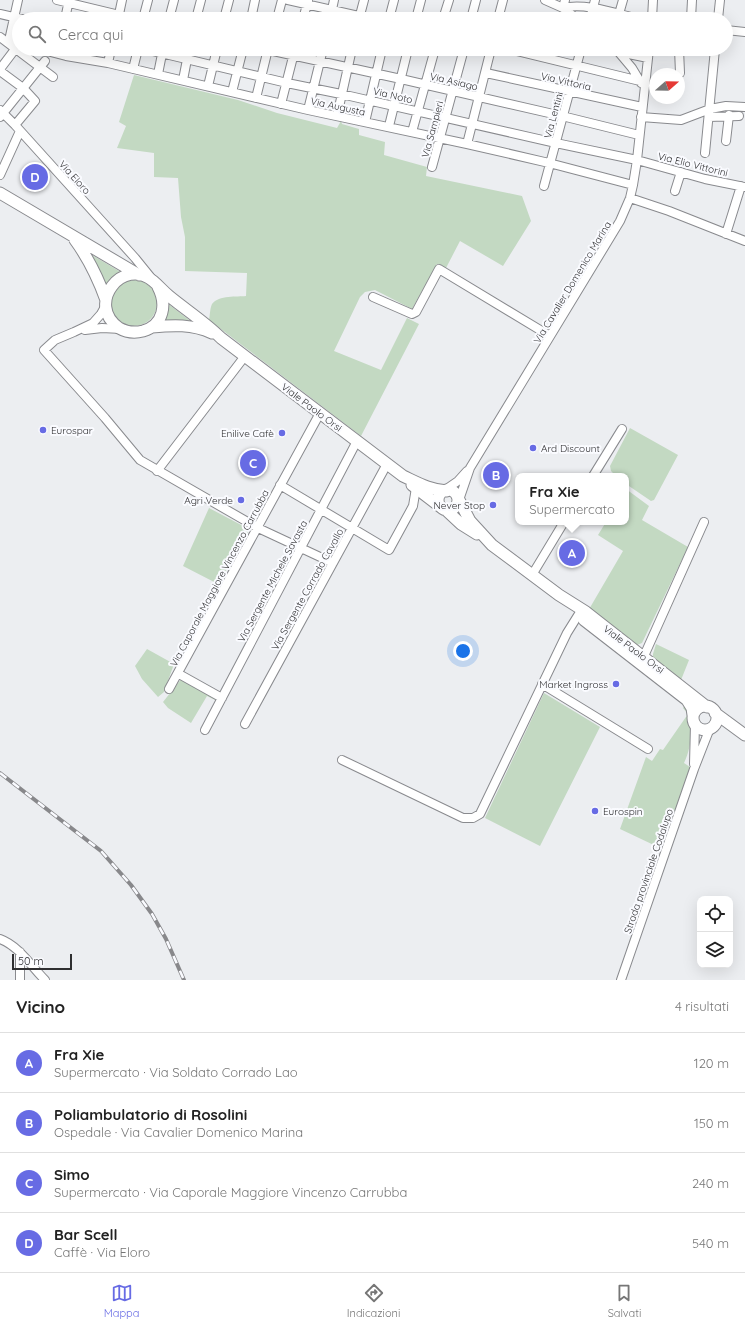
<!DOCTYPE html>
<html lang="it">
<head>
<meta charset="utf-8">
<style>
  body { margin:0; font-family:Quicksand,sans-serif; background:#f6f6f6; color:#222 }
  .controls { position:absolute; right:12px; bottom:12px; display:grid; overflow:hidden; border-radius:8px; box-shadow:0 4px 16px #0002 }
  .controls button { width:36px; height:36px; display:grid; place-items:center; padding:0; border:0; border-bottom:1px solid #e0e0e0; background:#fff; color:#222; font:20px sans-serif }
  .compass { position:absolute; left:649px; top:68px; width:36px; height:36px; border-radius:50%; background:#fff; box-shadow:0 4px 16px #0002; rotate:70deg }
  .scale { position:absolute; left:12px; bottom:10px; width:60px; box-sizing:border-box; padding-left:4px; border:2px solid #2f2f31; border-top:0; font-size:11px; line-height:14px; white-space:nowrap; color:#2f2f31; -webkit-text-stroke:3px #fafbff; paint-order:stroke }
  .you { position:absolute; left:463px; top:651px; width:14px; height:14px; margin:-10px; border:3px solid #fff; border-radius:50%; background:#1a73e8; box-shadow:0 0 0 6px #1a73e833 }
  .badge { display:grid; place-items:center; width:26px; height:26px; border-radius:50%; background:#676be4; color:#fff; font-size:13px; font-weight:700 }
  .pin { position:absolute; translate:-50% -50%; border:2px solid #fff; box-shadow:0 1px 4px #0006 }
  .popup { position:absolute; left:515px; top:473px; width:114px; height:52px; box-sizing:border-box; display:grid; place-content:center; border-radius:8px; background:#fff; filter:drop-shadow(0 1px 3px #0005); font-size:13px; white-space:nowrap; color:#767676 }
  .popup b { font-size:15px; color:#222 }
  .popup::after { content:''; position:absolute; left:50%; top:100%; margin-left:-8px; border:8px solid transparent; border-top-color:#fff }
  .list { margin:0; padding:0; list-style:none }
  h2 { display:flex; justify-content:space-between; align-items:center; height:52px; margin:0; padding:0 16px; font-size:17px }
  h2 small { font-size:13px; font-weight:400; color:#767676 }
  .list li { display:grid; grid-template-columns:26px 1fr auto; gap:12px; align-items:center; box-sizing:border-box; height:60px; padding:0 16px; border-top:1px solid #e0e0e0 }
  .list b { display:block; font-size:15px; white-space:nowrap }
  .list p { margin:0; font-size:13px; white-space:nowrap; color:#767676 }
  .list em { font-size:13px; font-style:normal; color:#767676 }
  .icon { flex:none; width:22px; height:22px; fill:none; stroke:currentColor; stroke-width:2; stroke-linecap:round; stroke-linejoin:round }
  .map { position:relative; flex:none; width:745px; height:980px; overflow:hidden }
  .search { position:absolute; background:#fff; box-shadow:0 4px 16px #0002; left:12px; right:12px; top:12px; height:44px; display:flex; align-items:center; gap:10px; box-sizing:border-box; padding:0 14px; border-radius:22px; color:#767676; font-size:15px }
  .sheet { height:292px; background:#fff }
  nav { display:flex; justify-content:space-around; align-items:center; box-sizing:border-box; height:56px; border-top:1px solid #e0e0e0; background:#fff; font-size:11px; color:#767676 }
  nav a { display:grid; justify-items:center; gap:2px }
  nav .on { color:#676be4 }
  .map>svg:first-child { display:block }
  .green { fill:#c3d9c2 }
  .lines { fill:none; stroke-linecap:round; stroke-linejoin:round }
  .minor-casing { stroke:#898a8e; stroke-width:10 }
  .major-casing { stroke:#898a8e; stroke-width:13 }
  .minor { stroke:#fff; stroke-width:8 }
  .major { stroke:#fff; stroke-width:11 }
  .rail-casing { stroke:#88888b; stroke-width:4 }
  .rail { stroke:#fafbff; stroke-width:2.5; stroke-dasharray:8; stroke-linecap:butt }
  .poi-dot { fill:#676be4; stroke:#fafbff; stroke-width:1.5 }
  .labels { text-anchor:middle; stroke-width:4; stroke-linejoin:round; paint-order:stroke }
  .street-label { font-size:10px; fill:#2f2f31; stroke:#fafbff }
  .poi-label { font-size:10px; fill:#2f2f31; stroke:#fafbff; text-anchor:end }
</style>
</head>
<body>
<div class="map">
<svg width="745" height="980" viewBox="0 0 745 980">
  <rect width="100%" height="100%" fill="#eceef1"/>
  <path class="green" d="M134 75 238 100 277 113 337 128 341 121 342 124 359 129V135L385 142 384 155 427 167 426 176 522 196 531 221 503 266 460 241 446 268 437 264 412 309 375 290 365 292 360 297 334 351 381 370 407 318 419 324 361 436 209 320C210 315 210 308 212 304 219 295 237 297 246 296L247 273 185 271V237L181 217 178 178 154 177V153L117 148 126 126 119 122Z
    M92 255 119 271 120 272 119 275 112 278 107 287Z
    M111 303a23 23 0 1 1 46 0a23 23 0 1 1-46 0Z
    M167 303 193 323H160Z
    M630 428 678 455 654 500 651 501 626 484V476H616L611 471 610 466Z
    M626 489 649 506 642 520 688 547 642 643 637 645 588 611 623 551 598 535 606 522H626Z
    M209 508 245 527 248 532 218 584 183 566Z
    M656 644 689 660 681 680 653 659V654Z
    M147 649 174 664 164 692 158 697 142 679 135 666Z
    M182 678 218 700 217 701 207 696 191 723 168 708 163 702Z
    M544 693 600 727 540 846 485 818Z
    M686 704C691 726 694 741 684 763L690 767 664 845 663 847H658L620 829 646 757 652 761 660 749 663 750 688 714 683 708Z"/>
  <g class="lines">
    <defs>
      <path id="minor" d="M18 0 10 36 19 42
        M57 0 136 19
        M288 0 372 19
        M545 0 563 8 577 19
        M565 0 563 8C585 2 617 14 639 19
        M0 14 22 19
        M619 14 623 0
        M65 19 69 0
        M118 19 122 0
        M143 19 148 0
        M169 19 174 0
        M196 19 201 0
        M224 19 229 0
        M251 19 255 0
        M277 19 282 0
        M303 19 308 1
        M330 19 334 0
        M359 19 364 0
        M389 19 394 0
        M416 19 421 0
        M443 19 449 0
        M471 19 476 0
        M498 19 503 0
        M590 19 595 0
        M652 19 653 0
        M691 19 692 0
        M718 19 720 0
        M726 30 745 32
        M0 37 53 77
        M39 49 66 56 108 63 308 110 467 144 549 163 633 185
        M144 49 287 83 341 94 556 143 637 160 705 179 745 187
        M264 49 401 79 562 116 639 135
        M509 49 640 81
        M616 49 632 68 641 83
        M679 49 680 73
        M619 52 648 58
        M108 63 111 49
        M0 69 16 48
        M133 69 138 49
        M0 71 23 88 35 101 15 125
        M486 73 642 107
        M158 74 163 49
        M183 80 189 49
        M208 86 217 49
        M232 92 243 49
        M256 98 268 49
        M281 104 295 49
        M0 110 15 125 135 258 152 279
        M308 110 323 49
        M337 116 352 49
        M0 117 45 61
        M641 117 681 120 710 109 726 106 745 107
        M709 117 739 116
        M365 122 382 49
        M389 126 408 49
        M412 132 435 49
        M726 141 729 115
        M467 144 491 49
        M705 153 715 49
        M432 167 464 49
        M0 175 20 131
        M544 186 581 49
        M675 191 681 172
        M630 198 669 211 745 241
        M726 234 741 186
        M373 297 412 314 416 312 439 269 550 336
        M106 305 101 314 93 323 74 332 55 340 44 350 105 418 140 460 258 528 333 563
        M85 330 102 328 121 329
        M157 471 245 356
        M593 476 622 429
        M280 485 389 550 413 506 416 488
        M442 492 458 481 467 471
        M458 503 470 468 620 221 630 198 633 185 637 160 649 49
        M532 575 564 522
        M644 656 704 522
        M179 674 222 698
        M542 684 648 749
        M169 689 320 413
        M245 724 387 464
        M205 730 357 441
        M342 760 463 818H473L480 814 567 633 582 609
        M694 764 695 724
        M0 939C19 946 31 966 45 980
        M20 952V980
        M621 980 694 769 710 728"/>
      <path id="major" d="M0 193 139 275
        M75 240C89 259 98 278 106 300
        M158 287C167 304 164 325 143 331 135 333 126 332 119 328 85 304 123 256 153 281 159 286 163 291 169 296 186 310 205 322 221 338L403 476C418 483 430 490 447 491
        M152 327C173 325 192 324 212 333
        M412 485 442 508
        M438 500a10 10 0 1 1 20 0a10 10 0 1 1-20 0Z
        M457 496 470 521 492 545 559 595 586 612 707 707
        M446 510 461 524 477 534
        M584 620 687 700 692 708 693 715
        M693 718a12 12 0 1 1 24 0a12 12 0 1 1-24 0Z
        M715 713 745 735"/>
    </defs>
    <use href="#minor" class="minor-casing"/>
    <use href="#major" class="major-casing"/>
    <use href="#minor" class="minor"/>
    <use href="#major" class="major"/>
    <defs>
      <path id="rail" d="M0 773 101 851 131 885 152 914 166 939 184 980"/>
    </defs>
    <use href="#rail" class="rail-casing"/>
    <use href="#rail" class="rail"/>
  </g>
  <g class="poi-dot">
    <circle cx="43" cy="430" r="4"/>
    <circle cx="282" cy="433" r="4"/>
    <circle cx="533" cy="448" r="4"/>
    <circle cx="241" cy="500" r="4"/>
    <circle cx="493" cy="505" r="4"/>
    <circle cx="616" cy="684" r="4"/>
    <circle cx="595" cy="811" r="4"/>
  </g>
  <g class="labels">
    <g class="street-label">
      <text transform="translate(454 81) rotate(13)" y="4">Via Asiago</text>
      <text transform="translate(566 81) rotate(13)" y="4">Via Vittoria</text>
      <text transform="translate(393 95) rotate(13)" y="4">Via Noto</text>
      <text transform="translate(338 106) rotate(12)" y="4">Via Augusta</text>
      <text transform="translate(553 115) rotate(-75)" y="4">Via Lentini</text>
      <text transform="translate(432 129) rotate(-75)" y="4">Via Sampieri</text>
      <text transform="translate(693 164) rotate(14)" y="4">Via Elio Vittorini</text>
      <text transform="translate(75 177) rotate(48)" y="4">Via Eloro</text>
      <text transform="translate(572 282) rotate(-59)" y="4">Via Cavalier Domenico Marina</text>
      <text transform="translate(312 407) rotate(37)" y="4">Viale Paolo Orsi</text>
      <text transform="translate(219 578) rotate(-62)" y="4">Via Caporale Maggiore Vincenzo Carrubba</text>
      <text transform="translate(272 581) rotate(-62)" y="4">Via Sergente Michele Savasta</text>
      <text transform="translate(307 589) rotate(-61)" y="4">Via Sergente Corrado Cavallo</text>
      <text transform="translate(634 649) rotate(37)" y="4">Viale Paolo Orsi</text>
      <text transform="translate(648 871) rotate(-71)" y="4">Strada provinciale Codalupo</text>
    </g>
    <g class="poi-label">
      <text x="51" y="434" text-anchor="start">Eurospar</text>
      <text x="274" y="437">Enilive Cafè</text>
      <text x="541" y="452" text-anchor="start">Ard Discount</text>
      <text x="233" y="504">Agri Verde</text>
      <text x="485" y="509">Never Stop</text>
      <text x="608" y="688">Market Ingross</text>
      <text x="603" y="815" text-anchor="start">Eurospin</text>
    </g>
  </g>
</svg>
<div class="controls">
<button><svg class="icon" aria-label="locate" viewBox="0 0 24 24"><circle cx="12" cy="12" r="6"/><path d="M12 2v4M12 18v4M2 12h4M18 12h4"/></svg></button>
<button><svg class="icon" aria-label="layers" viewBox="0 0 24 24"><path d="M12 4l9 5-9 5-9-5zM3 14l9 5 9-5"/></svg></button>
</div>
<svg class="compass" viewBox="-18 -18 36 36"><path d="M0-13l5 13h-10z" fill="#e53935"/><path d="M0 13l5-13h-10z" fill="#767676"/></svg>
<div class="scale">50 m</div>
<div class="you"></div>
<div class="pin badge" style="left:572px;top:553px">A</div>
<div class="popup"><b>Fra Xie</b>Supermercato</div>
<div class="pin badge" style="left:496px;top:475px">B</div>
<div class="pin badge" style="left:253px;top:463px">C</div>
<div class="pin badge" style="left:35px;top:177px">D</div>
<div class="search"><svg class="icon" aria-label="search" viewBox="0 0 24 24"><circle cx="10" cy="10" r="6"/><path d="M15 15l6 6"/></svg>Cerca qui</div>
</div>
<section class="sheet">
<h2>Vicino<small>4 risultati</small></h2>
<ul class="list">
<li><span class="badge">A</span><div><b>Fra Xie</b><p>Supermercato · Via Soldato Corrado Lao</p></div><em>120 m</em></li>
<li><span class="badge">B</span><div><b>Poliambulatorio di Rosolini</b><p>Ospedale · Via Cavalier Domenico Marina</p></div><em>150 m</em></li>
<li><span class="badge">C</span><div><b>Simo</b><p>Supermercato · Via Caporale Maggiore Vincenzo Carrubba</p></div><em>240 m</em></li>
<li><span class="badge">D</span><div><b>Bar Scell</b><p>Caffè · Via Eloro</p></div><em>540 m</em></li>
</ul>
</section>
<nav>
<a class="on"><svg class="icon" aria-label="map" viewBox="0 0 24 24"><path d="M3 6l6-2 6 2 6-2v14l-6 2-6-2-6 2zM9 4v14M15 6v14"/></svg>Mappa</a>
<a><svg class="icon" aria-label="directions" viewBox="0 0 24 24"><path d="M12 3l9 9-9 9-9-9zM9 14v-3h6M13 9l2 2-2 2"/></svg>Indicazioni</a>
<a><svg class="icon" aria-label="saved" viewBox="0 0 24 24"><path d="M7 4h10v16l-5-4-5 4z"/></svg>Salvati</a>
</nav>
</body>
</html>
